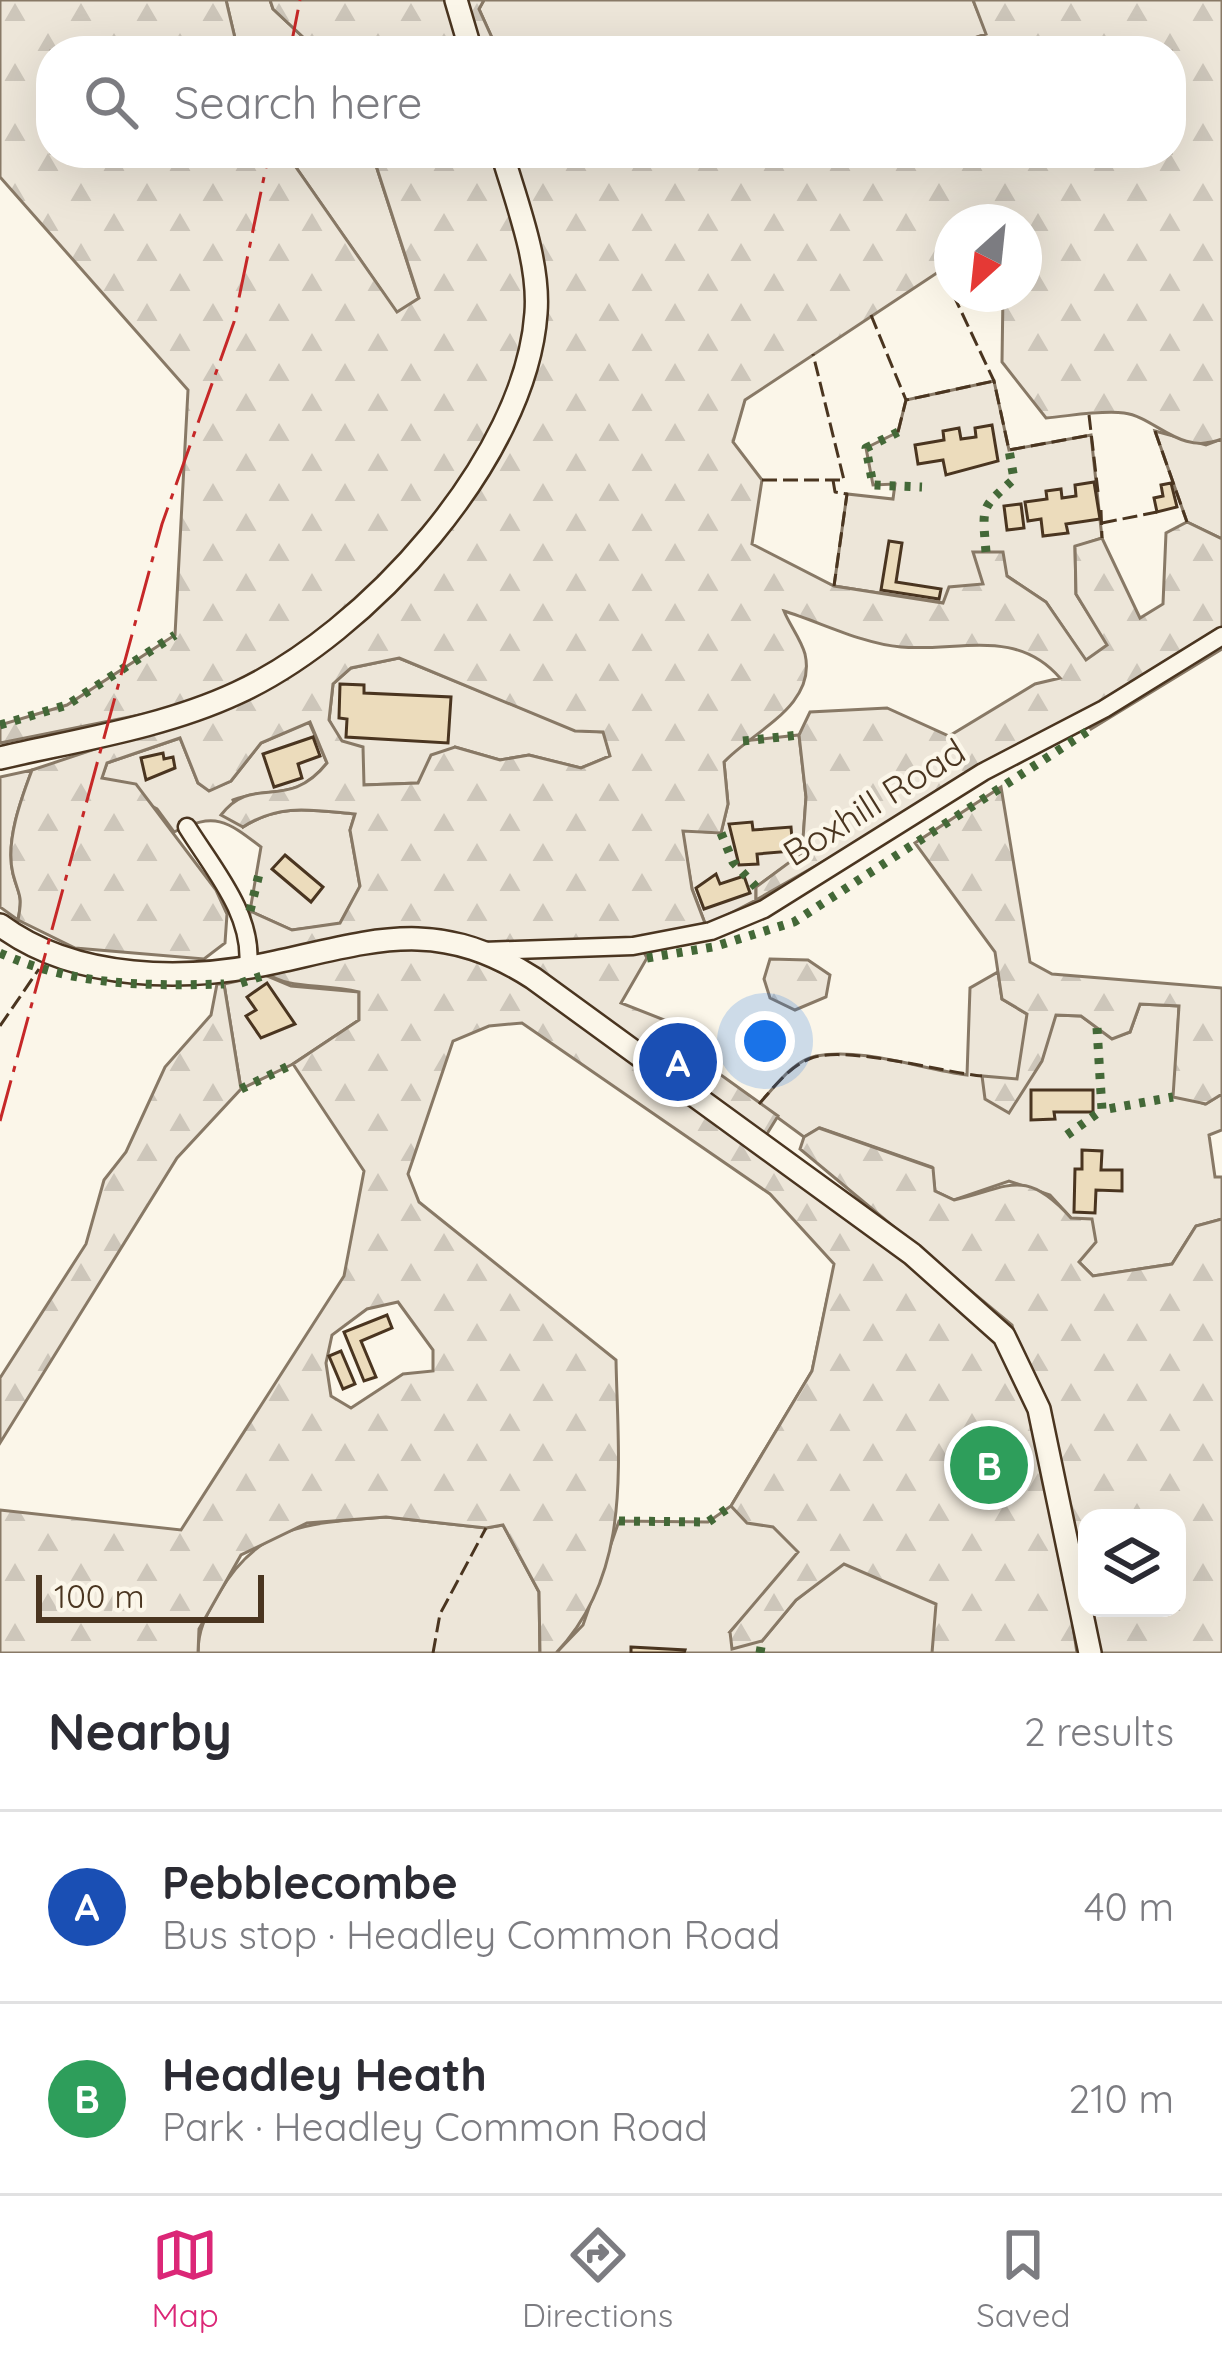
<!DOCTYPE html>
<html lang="en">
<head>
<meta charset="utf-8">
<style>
  body { margin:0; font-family:Quicksand,sans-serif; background:#f7f7f7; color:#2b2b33 }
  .controls { position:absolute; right:36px; bottom:36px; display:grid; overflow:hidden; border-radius:24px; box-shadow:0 12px 48px #0002 }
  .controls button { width:108px; height:108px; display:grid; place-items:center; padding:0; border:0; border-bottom:3px solid #e1e1e2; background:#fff; color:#2b2b33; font:60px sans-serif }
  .compass { position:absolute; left:934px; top:204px; width:108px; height:108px; border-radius:50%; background:#fff; box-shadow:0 12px 48px #0002; rotate:207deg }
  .scale { position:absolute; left:36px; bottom:30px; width:228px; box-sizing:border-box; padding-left:12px; border:6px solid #4a3520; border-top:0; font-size:33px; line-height:42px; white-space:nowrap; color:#4a3520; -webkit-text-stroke:9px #fbf6e9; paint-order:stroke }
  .you { position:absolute; left:765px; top:1041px; width:42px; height:42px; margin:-30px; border:9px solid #fff; border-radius:50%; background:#1a73e8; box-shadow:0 0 0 18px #1a73e833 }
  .badge { display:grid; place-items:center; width:78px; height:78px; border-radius:50%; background:#db2777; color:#fff; font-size:39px; font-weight:700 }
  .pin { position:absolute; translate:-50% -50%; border:6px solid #fff; box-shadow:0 3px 12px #0006 }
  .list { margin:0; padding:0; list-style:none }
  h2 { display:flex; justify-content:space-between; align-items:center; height:156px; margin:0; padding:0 48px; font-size:51px }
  h2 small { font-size:39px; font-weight:400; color:#7c7c81 }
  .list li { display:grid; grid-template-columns:78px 1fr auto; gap:36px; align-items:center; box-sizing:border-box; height:192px; padding:0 48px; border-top:3px solid #e1e1e2 }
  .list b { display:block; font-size:45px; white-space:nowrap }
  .list p { margin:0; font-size:39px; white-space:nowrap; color:#7c7c81 }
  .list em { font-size:39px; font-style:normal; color:#7c7c81 }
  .icon { flex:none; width:66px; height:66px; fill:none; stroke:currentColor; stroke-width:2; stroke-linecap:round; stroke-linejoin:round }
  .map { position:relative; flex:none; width:1222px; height:1653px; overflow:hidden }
  .search { position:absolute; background:#fff; box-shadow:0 12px 48px #0002; left:36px; right:36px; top:36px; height:132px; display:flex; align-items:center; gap:30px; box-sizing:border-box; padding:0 42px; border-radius:48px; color:#7c7c81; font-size:45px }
  .sheet { height:540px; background:#fff }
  nav { display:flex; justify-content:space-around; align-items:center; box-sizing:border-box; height:168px; border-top:3px solid #e1e1e2; background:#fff; font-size:33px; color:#7c7c81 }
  nav a { display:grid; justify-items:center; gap:6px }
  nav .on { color:#db2777 }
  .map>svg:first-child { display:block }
  .green { fill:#ede6d9; stroke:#887966; stroke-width:3; fill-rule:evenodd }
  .forest { fill:url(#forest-firs); stroke:#887966; stroke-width:3; fill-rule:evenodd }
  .building { fill:#ecdcbc; stroke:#4a3520; stroke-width:3 }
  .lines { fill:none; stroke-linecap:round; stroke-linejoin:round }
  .minor-casing { stroke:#4a3520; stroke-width:21 }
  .major-casing { stroke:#4a3520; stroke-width:26 }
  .minor { stroke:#fbf6e9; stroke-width:16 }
  .major { stroke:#fbf6e9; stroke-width:21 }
  .hedge { stroke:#436837; stroke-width:9; stroke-dasharray:6 9; stroke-linecap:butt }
  .fence { stroke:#4a3520; stroke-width:3; stroke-dasharray:15 6; stroke-linecap:butt }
  .power { stroke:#c62828; stroke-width:3; stroke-dasharray:42 9 6 9; stroke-linecap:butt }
  .labels { text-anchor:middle; stroke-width:9; stroke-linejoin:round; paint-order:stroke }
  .street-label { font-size:36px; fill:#4a3520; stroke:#fbf6e9 }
</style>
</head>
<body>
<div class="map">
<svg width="1222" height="1653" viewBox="0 0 1222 1653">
  <defs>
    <pattern id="forest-firs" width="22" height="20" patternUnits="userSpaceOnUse" patternTransform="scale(3)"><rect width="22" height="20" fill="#ede6d9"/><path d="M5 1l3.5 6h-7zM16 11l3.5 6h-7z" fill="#cdc6ba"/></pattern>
  </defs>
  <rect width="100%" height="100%" fill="#fbf6e9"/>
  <path class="green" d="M226 0H270L273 9 318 51H238Z
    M484 0H973L987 34 936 51H498L479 9Z
    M286 153H372L419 299 397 313Z
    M994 381 1009 450 1091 435 1102 538 1075 547 1076 594 1108 645 1086 661 1046 602 1007 576 943 603 834 586 847 494 893 499 895 484 873 485 866 448 898 432 906 400Z
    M1155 431 1206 445 1222 439V539L1187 522Z
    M399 658 575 730 604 732 610 756 581 768 529 755 500 760 455 747 418 783 363 785 329 720 333 684 351 668Z
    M309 722 327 763C294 804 273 784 233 800L243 827C280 803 312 810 355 814L350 830 360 887 340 924 292 930 250 911 261 847C226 820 215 812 174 832L157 809 101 779 107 763 180 738 198 783 209 790 231 781 261 743Z
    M799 735 806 797 802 854 756 887V900L706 926 692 889 682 830 721 833 728 804 724 762 743 741Z
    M32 770C21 799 5 842 13 874 19 897 23 894 18 920L0 907V777Z
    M998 972 1002 999 1027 1014 1081 1016 1112 1038 1130 1032 1140 1004 1179 1006 1175 1093 1205 1104 1222 1094V1130L1209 1135 1215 1177H1222V1219L1196 1226 1172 1264 1093 1276 1079 1262 1071 1218 1050 1195 1009 1181 954 1200 935 1191 932 1167 820 1128 804 1137 759 1104C775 1087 792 1061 816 1056 862 1047 921 1069 967 1075L970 988Z
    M265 975 291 986 359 992V1020L293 1064 241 1089 224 984Z
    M895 1224 1012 1324 1175 1421 1222 1653H556L583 1625 619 1521 708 1522 731 1506 812 1371 829 1290 866 1275ZM1087 1518H1177V1608H1087ZM843 1563 796 1600 762 1641 730 1632 749 1611Z
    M386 1517 486 1528 503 1525 539 1592 540 1653H198C198 1628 207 1614 219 1593 260 1522 312 1523 386 1517Z"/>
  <path class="forest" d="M0 0H226L238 51H51V153H286L397 312 419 298 372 153H1171V51H936L986 34 973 0H1222V439C1179 456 1156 417 1124 413 1100 410 1070 416 1046 418L1002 362 1003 294H1024V222H952V263L745 400 733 442 762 480 752 544 834 586 943 603 949 587 983 584 973 552H1003L1007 576 1046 602 1086 660 1107 645 1076 594 1075 546 1102 538 1140 618 1163 604 1166 533 1187 522 1222 539V649L1091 729 1081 715 756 900V887L802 853 806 797 799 735 810 712 887 708 949 736 1035 684 1060 678C1016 627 958 652 901 647 863 644 820 622 784 611 789 624 801 639 805 654 817 706 753 731 724 762L728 804 721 833 683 831 692 889 706 926 637 939 647 958 621 1003 695 1032 700 1060 778 1116 757 1150C828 1203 975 1292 1014 1368 1051 1442 1064 1569 1077 1653H932L936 1604 844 1564 796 1600 762 1641 732 1649 730 1632 798 1552 773 1527 747 1523 731 1506 812 1371 834 1264 770 1194 522 1023 489 1026 453 1041 408 1174 419 1202 616 1360C618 1463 633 1572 556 1653H540L539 1592 503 1525 486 1528 386 1517 307 1523 241 1555 199 1629 198 1653H0V1510L181 1530 344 1276 364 1171 293 1064 359 1020V992C295 978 247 1001 250 911L292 930 340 923 360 886 350 830 355 814C312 810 280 803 243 827L221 815C253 773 287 813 327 763L310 722 261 743 231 781 209 791 198 783 180 738 107 763 102 778 136 784 216 890 227 914 225 943 204 959 75 948 18 920C23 894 19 897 13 874 5 842 21 799 32 770L249 698 329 648 179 707 0 743V725L67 705 175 635 188 390 0 177ZM399 658 575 731 603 732 610 756 581 768 529 755 500 760 455 747 431 755 418 783 364 785 363 747 342 741 329 720 333 684 351 668ZM398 1302 433 1350V1371L403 1374 351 1408 331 1396 326 1363 332 1335 367 1309Z
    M270 0H484L479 9 498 51H318L273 9Z
    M1001 787 1030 962 1052 974 1222 988V1094L1206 1104 1173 1097 1179 1006 1140 1004 1130 1032 1112 1039 1081 1016 1056 1015 1042 1061 1009 1113 985 1099 982 1076 1017 1079 1027 1014 1002 999 995 952 915 843Z
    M770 959 808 960 830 975 826 997 795 1010 770 998 764 979Z
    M217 984H224L241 1089 177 1158 0 1443V1378L86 1244 104 1180 126 1152 165 1067 211 1015Z
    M819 1128 933 1168 935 1191 954 1200C1010 1187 1025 1167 1071 1218L1092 1219 1096 1242 1079 1262 1093 1276 1172 1264 1196 1226 1222 1219V1653H1095L1089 1608H1177V1518H1087V1598L1012 1325 800 1149 804 1137Z"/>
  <path class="building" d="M992 425 998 461 946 475 943 460 918 464 915 445 944 440 943 431 959 428 961 439 976 437 975 428Z
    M1094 482 1100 519 1066 524 1068 533 1043 536 1041 519 1028 521 1025 502 1047 499 1046 491 1061 489 1062 498 1076 496 1075 485Z
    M1171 483 1177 507 1157 512 1154 498 1163 496 1161 485Z
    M1021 504 1024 528 1007 530 1004 506Z
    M889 541 902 543 896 582 941 589 939 599 881 590Z
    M340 684 364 685V693L451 697 448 743 346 737 347 719 339 718Z
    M313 737 320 756 298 764 302 778 274 787 263 754Z
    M163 753 164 759 173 757 175 768 146 780 141 758Z
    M752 822 753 830 791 827 793 851 757 854 758 864 739 865 729 824Z
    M285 855 323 887 311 902 272 869Z
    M716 874 720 884 744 876 750 893 704 909 696 888Z
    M267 983 295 1024 261 1038 246 1016 256 1010 247 997Z
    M1031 1090H1093V1112H1054L1055 1119 1031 1120Z
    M1082 1150 1102 1151 1101 1170H1122V1191L1096 1190 1095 1213 1074 1212 1075 1169H1082Z
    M387 1315 392 1328 361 1341 376 1377 364 1381 344 1332Z
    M341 1351 355 1384 343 1389 329 1356Z
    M631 1647 685 1650 684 1653H631Z"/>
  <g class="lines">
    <defs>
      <path id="minor" d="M187 827C213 869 254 915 248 967
        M483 951 633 946 711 931 764 909 983 772 1104 709 1222 636"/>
      <path id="major" d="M456 0 471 51
        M0 758C78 740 164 727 237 693 366 634 526 459 536 313 540 262 516 201 502 153
        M0 925C75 981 187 982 276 962 376 940 438 917 533 978L912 1254 1004 1336 1039 1409 1090 1653"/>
    </defs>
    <use href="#minor" class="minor-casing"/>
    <use href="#major" class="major-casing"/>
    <use href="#minor" class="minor"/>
    <use href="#major" class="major"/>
    <path class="hedge" d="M898 432 866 448 873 485 922 487
      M986 552C982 504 981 509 1014 479L1009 450
      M0 725 67 705 175 635
      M743 741 799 735
      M721 833 733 862 756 887
      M250 911 260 870
      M0 953C74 986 144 986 224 984
      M647 958 713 947 794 922 1091 729
      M241 983 265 975
      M1097 1028 1102 1110 1173 1097
      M241 1089 293 1064
      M1067 1135 1102 1110
      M619 1521 708 1522 731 1506
      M760 1653 762 1641"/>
    <path class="fence" d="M940 268 952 293
      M953 294 994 381 1009 450 1091 435
      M871 315 906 400
      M1089 415 1098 492
      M1155 431 1187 522
      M898 432 906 400 994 381
      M762 480H844L813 354
      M833 480 835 492 847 494 834 586
      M1101 510 1102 538
      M1102 523 1157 512
      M0 1026 39 969
      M759 1104C774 1087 788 1068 809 1059 843 1044 941 1072 982 1076
      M433 1653 440 1614 486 1528"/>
    <path class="power" d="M290 51 300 0
      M0 1121 162 524 234 322 269 153"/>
  </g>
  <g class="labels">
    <g class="street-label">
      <text transform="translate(874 802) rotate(-32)" y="13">Boxhill Road</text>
    </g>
  </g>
</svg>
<div class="controls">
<button><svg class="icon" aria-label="layers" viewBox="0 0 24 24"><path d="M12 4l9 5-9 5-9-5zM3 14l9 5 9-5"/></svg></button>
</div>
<svg class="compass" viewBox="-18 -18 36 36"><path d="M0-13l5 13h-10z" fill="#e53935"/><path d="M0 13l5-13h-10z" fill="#7c7c81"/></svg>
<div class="scale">100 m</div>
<div class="you"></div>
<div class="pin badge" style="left:678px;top:1062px;background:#1a4fb4">A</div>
<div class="pin badge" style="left:989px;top:1465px;background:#2e9e5b">B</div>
<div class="search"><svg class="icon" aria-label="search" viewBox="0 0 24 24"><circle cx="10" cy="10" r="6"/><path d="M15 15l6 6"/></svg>Search here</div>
</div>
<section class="sheet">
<h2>Nearby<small>2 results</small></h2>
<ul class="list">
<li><span class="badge" style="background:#1a4fb4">A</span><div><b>Pebblecombe</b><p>Bus stop · Headley Common Road</p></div><em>40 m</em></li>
<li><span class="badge" style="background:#2e9e5b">B</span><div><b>Headley Heath</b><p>Park · Headley Common Road</p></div><em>210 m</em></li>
</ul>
</section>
<nav>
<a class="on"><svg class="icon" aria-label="map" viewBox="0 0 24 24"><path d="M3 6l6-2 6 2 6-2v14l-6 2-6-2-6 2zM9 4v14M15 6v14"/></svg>Map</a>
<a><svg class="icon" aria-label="directions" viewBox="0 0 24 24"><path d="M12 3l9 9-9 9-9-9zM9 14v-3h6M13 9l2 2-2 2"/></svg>Directions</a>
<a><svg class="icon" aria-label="saved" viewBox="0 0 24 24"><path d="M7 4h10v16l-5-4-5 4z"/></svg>Saved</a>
</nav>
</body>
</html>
